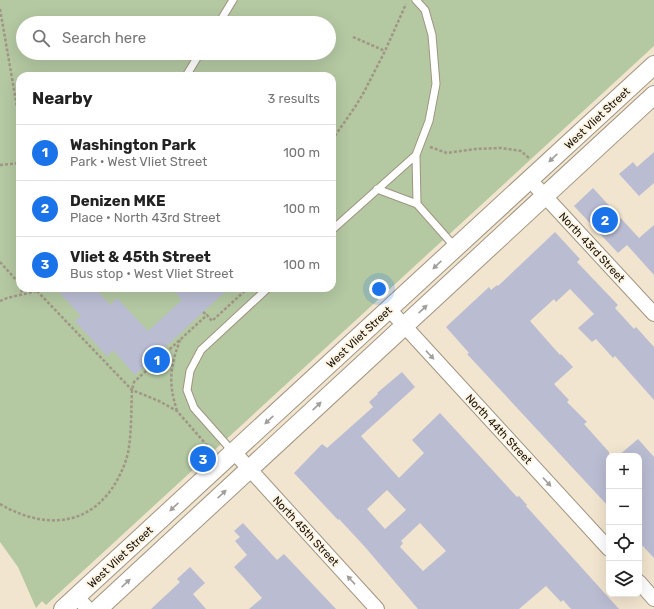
<!DOCTYPE html>
<html lang="en">
<head>
<meta charset="utf-8">
<style>
  body { margin:0; font-family:Rubik,sans-serif; background:#f6f6f6; color:#222 }
  .controls { position:absolute; right:12px; bottom:12px; display:grid; overflow:hidden; border-radius:8px; box-shadow:0 4px 16px #0002 }
  .controls button { width:36px; height:36px; display:grid; place-items:center; padding:0; border:0; border-bottom:1px solid #e0e0e0; background:#fff; color:#222; font:20px sans-serif }
  .you { position:absolute; left:379px; top:289px; width:14px; height:14px; margin:-10px; border:3px solid #fff; border-radius:50%; background:#1a73e8; box-shadow:0 0 0 6px #1a73e833 }
  .badge { display:grid; place-items:center; width:26px; height:26px; border-radius:50%; background:#1a73e8; color:#fff; font-size:13px; font-weight:700 }
  .pin { position:absolute; translate:-50% -50%; border:2px solid #fff; box-shadow:0 1px 4px #0006 }
  .list { margin:0; padding:0; list-style:none }
  h2 { display:flex; justify-content:space-between; align-items:center; height:52px; margin:0; padding:0 16px; font-size:17px }
  h2 small { font-size:13px; font-weight:400; color:#767676 }
  .list li { display:grid; grid-template-columns:26px 1fr auto; gap:12px; align-items:center; box-sizing:border-box; height:56px; padding:0 16px; border-top:1px solid #e0e0e0 }
  .list b { display:block; font-size:15px; white-space:nowrap }
  .list p { margin:0; font-size:13px; white-space:nowrap; color:#767676 }
  .list em { font-size:13px; font-style:normal; color:#767676 }
  .icon { flex:none; width:22px; height:22px; fill:none; stroke:currentColor; stroke-width:2; stroke-linecap:round; stroke-linejoin:round }
  .map { position:relative; flex:none; width:654px; height:609px; overflow:hidden }
  .search { position:absolute; background:#fff; box-shadow:0 4px 16px #0002; left:16px; top:16px; width:320px; height:44px; display:flex; align-items:center; gap:10px; box-sizing:border-box; padding:0 14px; border-radius:22px; color:#767676; font-size:15px }
  .panel { position:absolute; background:#fff; box-shadow:0 4px 16px #0002; left:16px; top:72px; width:320px; height:220px; border-radius:12px }
  .map>svg:first-child { display:block }
  .green { fill:#b4c8a2; fill-rule:evenodd }
  .building { fill:#babcd2; fill-rule:evenodd }
  .lines { fill:none; stroke-linecap:round; stroke-linejoin:round }
  .service-casing { stroke:#a09480; stroke-width:9 }
  .minor-casing { stroke:#a09480; stroke-width:16 }
  .tertiary-casing { stroke:#a09480; stroke-width:20 }
  .path { stroke:#a09685; stroke-width:2.5; stroke-dasharray:3 2; stroke-linecap:butt }
  .service { stroke:#fff; stroke-width:7 }
  .minor { stroke:#fff; stroke-width:14 }
  .tertiary { stroke:#fff; stroke-width:18 }
  .oneway { fill:#a19f9c }
  .labels { text-anchor:middle; stroke-width:4; stroke-linejoin:round; paint-order:stroke }
  .street-label { font-size:11px; fill:#130e07; stroke:#fdf3e1 }
</style>
</head>
<body>
<div class="map">
<svg width="654" height="609" viewBox="0 0 654 609">
  <rect width="100%" height="100%" fill="#f2e5cf"/>
  <path class="green" d="M0 0H654V46L46 605 42 601 36 608 18 567 0 542ZM23 23H329V53H23ZM20 76H332V288H20Z"/>
  <path class="building" d="M654 152V183L639 196 619 174 633 162 637 167Z
    M593 188 639 238 654 225V275L627 245 618 253 574 206Z
    M555 232 580 259 577 262 618 305 615 308 634 329 636 327 654 347V400L615 356 613 358 596 339 592 342 578 328 594 314 570 289 556 302 554 299 530 321 560 355 561 354 573 367 554 384 569 400 567 402 587 422 584 424 609 452V507L467 354 469 353 446 327 489 287 491 290 497 285 498 286Z
    M55 288H95L110 305 117 298 148 331 182 300 171 288H229L135 375 113 350 107 356 75 321 81 316Z
    M402 372 415 387 361 436 399 478 424 453 412 440 440 413 517 497 519 496 527 505 526 506 619 609H571L563 600 561 602 546 586 519 609H418L365 547 339 519 338 520 294 473 322 444 327 448 373 407 369 402 378 394 377 393ZM387 490 406 510 385 529 367 509ZM420 523 446 551 423 571 400 547 403 543 401 541Z
    M638 439 654 457V558L639 542V456H618Z
    M243 523 277 560 284 554 336 609H249L262 598 234 567 247 555 235 541 240 537 234 531Z
    M190 567 205 583 193 594 206 609H151L180 582 177 579Z"/>
  <g class="lines">
    <defs>
      <path id="service" d="M219 23 233 0
        M186 76 200 53
        M416 155 417 204
        M377 189 417 204 455 247
        M332 230 416 155 429 121 436 84 432 35 425 10 416 0
        M233 452 194 408 187 390 190 371 201 350 268 288"/>
      <path id="minor" d="M530 180 654 314
        M389 309 609 549
        M234 452 377 609
        M639 582 654 599
        M77 597 88 609"/>
      <path id="tertiary" d="M63 609 654 65
        M98 609 654 95"/>
    </defs>
    <use href="#service" class="service-casing"/>
    <use href="#minor" class="minor-casing"/>
    <use href="#tertiary" class="tertiary-casing"/>
    <path class="path" d="M0 9 17 107 20 117
      M353 37 385 51
      M332 140 355 107 364 92 385 51 406 4
      M430 147 447 153 475 149 501 148 521 151 529 158
      M0 165 20 163
      M0 262 17 281 23 294
      M37 291 132 390 159 401 177 411 211 450
      M0 301 7 298 37 291 40 288
      M203 312 207 315
      M177 411C168 382 170 368 180 340
      M0 504C55 536 105 521 126 460 132 443 131 409 132 390L134 382 207 315 212 321 248 288"/>
    <use href="#service" class="service"/>
    <use href="#minor" class="minor"/>
    <use href="#tertiary" class="tertiary"/>
  </g>
  <defs><path id="oneway-solid" d="M-6-.8H1V-3.2L6.5 0L1 3.2V.8H-6Z"/></defs>
  <g class="oneway">
    <use href="#oneway-solid" transform="translate(553 158) rotate(137)"/>
    <use href="#oneway-solid" transform="translate(437 265) rotate(137)"/>
    <use href="#oneway-solid" transform="translate(423 309) rotate(-43)"/>
    <use href="#oneway-solid" transform="translate(430 355) rotate(47)"/>
    <use href="#oneway-solid" transform="translate(317 406) rotate(-43)"/>
    <use href="#oneway-solid" transform="translate(269 420) rotate(137)"/>
    <use href="#oneway-solid" transform="translate(547 482) rotate(47)"/>
    <use href="#oneway-solid" transform="translate(222 494) rotate(-43)"/>
    <use href="#oneway-solid" transform="translate(174 507) rotate(137)"/>
    <use href="#oneway-solid" transform="translate(351 580) rotate(-133)"/>
    <use href="#oneway-solid" transform="translate(126 583) rotate(-43)"/>
  </g>
  <g class="labels">
    <g class="street-label">
      <text transform="translate(597 118) rotate(-43)" y="4">West Vliet Street</text>
      <text transform="translate(592 247) rotate(47)" y="4">North 43rd Street</text>
      <text transform="translate(359 337) rotate(-43)" y="4">West Vliet Street</text>
      <text transform="translate(499 429) rotate(47)" y="4">North 44th Street</text>
      <text transform="translate(306 531) rotate(47)" y="4">North 45th Street</text>
      <text transform="translate(120 557) rotate(-43)" y="4">West Vliet Street</text>
    </g>
  </g>
</svg>
<div class="controls">
<button>+</button>
<button>−</button>
<button><svg class="icon" aria-label="locate" viewBox="0 0 24 24"><circle cx="12" cy="12" r="6"/><path d="M12 2v4M12 18v4M2 12h4M18 12h4"/></svg></button>
<button><svg class="icon" aria-label="layers" viewBox="0 0 24 24"><path d="M12 4l9 5-9 5-9-5zM3 14l9 5 9-5"/></svg></button>
</div>
<div class="you"></div>
<div class="pin badge" style="left:157px;top:360px">1</div>
<div class="pin badge" style="left:605px;top:220px">2</div>
<div class="pin badge" style="left:203px;top:459px">3</div>
<div class="search"><svg class="icon" aria-label="search" viewBox="0 0 24 24"><circle cx="10" cy="10" r="6"/><path d="M15 15l6 6"/></svg>Search here</div>
<section class="panel">
<h2>Nearby<small>3 results</small></h2>
<ul class="list">
<li><span class="badge">1</span><div><b>Washington Park</b><p>Park · West Vliet Street</p></div><em>100 m</em></li>
<li><span class="badge">2</span><div><b>Denizen MKE</b><p>Place · North 43rd Street</p></div><em>100 m</em></li>
<li><span class="badge">3</span><div><b>Vliet &amp; 45th Street</b><p>Bus stop · West Vliet Street</p></div><em>100 m</em></li>
</ul>
</section>
</div>
</body>
</html>
